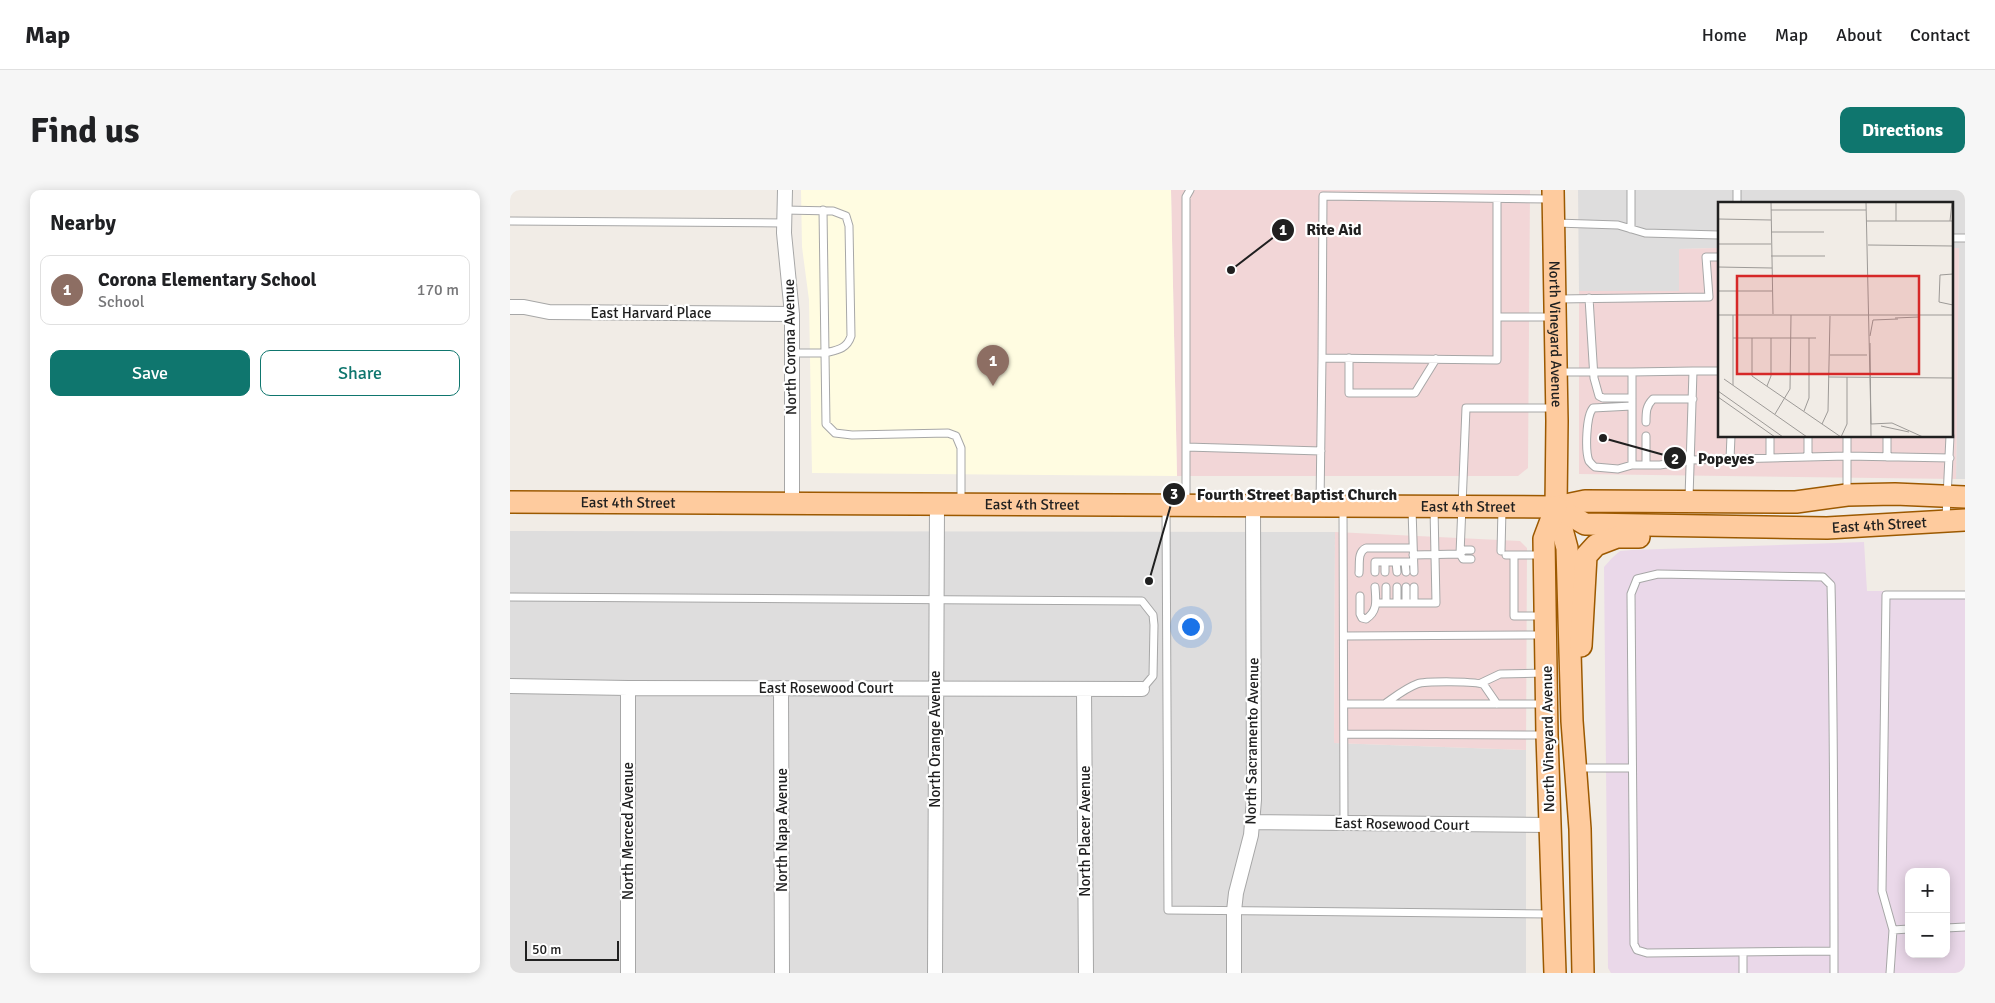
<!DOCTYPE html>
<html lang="en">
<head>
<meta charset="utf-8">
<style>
  body { margin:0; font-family:Signika,sans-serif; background:#f6f6f6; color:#202124 }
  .controls { position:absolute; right:15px; bottom:15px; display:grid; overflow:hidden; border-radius:10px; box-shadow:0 2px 12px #0003 }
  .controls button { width:45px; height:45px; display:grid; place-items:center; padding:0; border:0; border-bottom:1px solid #e0e0e0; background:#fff; color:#202124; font:25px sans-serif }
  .scale { position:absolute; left:15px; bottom:12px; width:94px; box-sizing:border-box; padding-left:5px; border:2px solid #202020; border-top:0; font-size:14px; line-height:18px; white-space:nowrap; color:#202020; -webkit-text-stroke:4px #fff; paint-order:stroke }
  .you { position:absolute; left:680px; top:436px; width:18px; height:18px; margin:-12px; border:4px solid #fff; border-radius:50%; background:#1a73e8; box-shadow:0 0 0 8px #1a73e833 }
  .badge { display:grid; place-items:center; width:32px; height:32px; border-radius:50%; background:#0f766e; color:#fff; font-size:16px; font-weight:700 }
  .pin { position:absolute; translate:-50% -41px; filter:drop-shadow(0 1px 2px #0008) }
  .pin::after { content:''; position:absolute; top:26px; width:18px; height:15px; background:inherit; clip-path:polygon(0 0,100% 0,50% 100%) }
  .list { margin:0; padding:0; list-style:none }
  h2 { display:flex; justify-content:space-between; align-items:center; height:65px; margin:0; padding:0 20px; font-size:21px }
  h2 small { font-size:16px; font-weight:400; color:#757577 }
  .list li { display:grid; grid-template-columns:32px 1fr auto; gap:15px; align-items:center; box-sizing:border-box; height:70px; margin:0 10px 10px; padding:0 10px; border:1px solid #e0e0e0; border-radius:10px }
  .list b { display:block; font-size:19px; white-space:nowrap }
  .list p { margin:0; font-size:16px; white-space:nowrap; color:#757577 }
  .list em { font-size:16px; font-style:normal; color:#757577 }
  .actions { display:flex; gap:10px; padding:15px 20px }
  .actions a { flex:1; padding:11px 0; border:1px solid #0f766e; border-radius:10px; text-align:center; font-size:18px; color:#0f766e }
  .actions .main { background:#0f766e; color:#fff }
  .map { position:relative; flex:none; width:1455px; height:783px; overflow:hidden; border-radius:10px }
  header { display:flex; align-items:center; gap:30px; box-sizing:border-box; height:70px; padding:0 25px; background:#fff; border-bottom:1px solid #e0e0e0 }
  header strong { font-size:24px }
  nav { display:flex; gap:28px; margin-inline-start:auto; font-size:18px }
  .intro { display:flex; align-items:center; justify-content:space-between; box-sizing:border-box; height:120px; padding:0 30px }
  h1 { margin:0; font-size:35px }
  .button { padding:12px 22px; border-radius:10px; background:#0f766e; color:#fff; font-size:18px; font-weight:700 }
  main { display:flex; gap:30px; padding:0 30px }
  aside { flex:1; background:#fff; border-radius:10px; box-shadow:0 2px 12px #0003 }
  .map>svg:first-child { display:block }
  .residential { fill:#dedddd }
  .commercial { fill:#f2d6d7 }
  .industrial { fill:#ead8e9; fill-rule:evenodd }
  .education { fill:#fffce1 }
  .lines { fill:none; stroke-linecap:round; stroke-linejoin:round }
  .service-casing { stroke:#a7a7a7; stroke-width:9 }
  .minor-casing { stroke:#a7a7a7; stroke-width:16 }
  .primary-casing { stroke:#9c5900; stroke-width:24 }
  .service { stroke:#fff; stroke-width:7 }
  .minor { stroke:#fff; stroke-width:14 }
  .primary { stroke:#fecb9e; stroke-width:21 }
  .labels { text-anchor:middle; stroke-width:4.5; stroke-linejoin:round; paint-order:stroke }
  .street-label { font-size:15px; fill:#202020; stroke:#fff }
  .inset-road { fill:none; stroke:#9d9a97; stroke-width:1 }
  .view { fill:#d62828; fill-opacity:0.15; stroke:#d62828; stroke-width:2.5 }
  .inset-edge { fill:none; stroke:#202020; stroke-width:2.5 }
  .leader { fill:none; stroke:#202020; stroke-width:2 }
  .callout-dot { fill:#202020; stroke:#fff; stroke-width:2 }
  .mark-label { font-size:15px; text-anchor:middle; font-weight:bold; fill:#fff }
  .callout-label { font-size:16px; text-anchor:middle; font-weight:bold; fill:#202020; stroke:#fff; stroke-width:4.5; stroke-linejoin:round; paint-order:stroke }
</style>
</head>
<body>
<header>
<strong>Map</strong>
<nav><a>Home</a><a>Map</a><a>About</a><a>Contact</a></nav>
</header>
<div class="intro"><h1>Find us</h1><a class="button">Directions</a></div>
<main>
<aside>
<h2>Nearby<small></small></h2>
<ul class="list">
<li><span class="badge" style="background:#8d6e63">1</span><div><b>Corona Elementary School</b><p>School</p></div><em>170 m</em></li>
</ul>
<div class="actions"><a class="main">Save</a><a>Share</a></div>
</aside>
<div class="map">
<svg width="1455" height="783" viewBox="0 0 1455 783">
  <rect width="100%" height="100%" fill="#f1ece6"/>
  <path class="residential" d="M1068 0H1455V289H1446L1449 58H1441V14H1209V58L1169 59V101H1069Z
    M0 341 825 342 824 553 1016 560V783H0Z"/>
  <path class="commercial" d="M661 0H1020L1018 278 1008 286H667Z
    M1209 58V246H1441V58H1449L1446 289 1069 284V101H1169V59Z
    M825 342 1010 351 1017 358 1016 560 824 553Z"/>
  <path class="industrial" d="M1354 352 1357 401H1455V783H1101L1098 778 1094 377 1102 368 1110 361 1122 360ZM1399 682H1436V764H1399Z"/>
  <path class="education" d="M291 0H661L667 286 302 283 299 110 292 57Z"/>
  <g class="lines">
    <defs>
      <path id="service" d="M1121 0V39
        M1040 9 813 6 812 168 987 170V127H1043
        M1227 14V0
        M274 20 323 21 336 26 339 36 341 146C337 159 327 160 315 163L316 234 325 243 342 245 438 243 446 246 451 258V312
        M0 31 274 33
        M1046 33 1108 35 1135 43 1209 45
        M1441 48H1455
        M1079 108 1084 188 1089 206 1093 208H1122
        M1048 109 1199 107 1196 67H1209
        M987 127V9
        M282 163H315L313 20
        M839 168V203H905L926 169
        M1049 182H1122V275H1150L1181 270 1337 266 1440 268
        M1122 182 1183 181
        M1136 232C1136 222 1136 216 1143 209H1183
        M1136 246V275
        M1377 246V267
        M676 257 811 261
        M1298 267V246
        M1260 268V246
        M1220 269 1221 246
        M1122 275 1108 279 1085 277C1084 277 1080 272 1079 271 1075 261 1076 226 1083 218L1122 216
        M1337 303V246
        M1179 308 1183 181H1209
        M676 313V7L680 0
        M810 314 812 168
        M656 318 658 720 1040 724
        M833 318 834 633
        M902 319 904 382
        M1436 328 1440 246
        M961 360H954L950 364 953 369H961
        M991 361 992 319
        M903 365 950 364 956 218H1044
        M996 365H1031
        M1004 365V426H1032
        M875 372V382
        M886 372 887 382
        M895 372 896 382
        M865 382V372H903
        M849 383C850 374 847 362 856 358H902
        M876 397V413
        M887 397V413
        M896 397V413
        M904 397V413
        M850 406V424L852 428 856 429C868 421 866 411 865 397
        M0 407 632 411 643 425 644 435 643 486 632 499
        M866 413H926L924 319
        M834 446 1033 445
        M971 493 990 484 1034 483
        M876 513C886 506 896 498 907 494 915 491 968 491 974 495L987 514
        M834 514H1034
        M834 544 1034 545
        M1067 578H1121
        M1436 738 1455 737
        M1383 740 1399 739
        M1233 783V762
        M1324 783C1324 654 1324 524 1321 395L1313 387 1148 384 1127 389 1121 404 1124 754 1127 760 1137 763 1324 761
        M1380 783 1383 740 1372 701 1376 405H1455"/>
      <path id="minor" d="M275 0 274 43 282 124V313
        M0 117H14L39 122 282 124
        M0 496 118 498 632 499
        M271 498 272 783
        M574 499 576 783
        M743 632 1040 635
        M118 783V498
        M425 783 427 314
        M724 783V721L726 703 741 645 744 610 743 317"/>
      <g id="primary">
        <path id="s1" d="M1043 0 1047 231 1046 317 1057 358 1062 531 1070 639 1073 783"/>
        <path id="s2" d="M0 312 1046 317 1075 311 1286 312 1337 305 1385 304 1455 307"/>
        <path id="s3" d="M1046 317 1075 334 1317 338 1455 330"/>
        <path d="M1071 456 1076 366 1086 355 1107 347H1129"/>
        <path d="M1045 783 1037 545 1034 349 1046 317"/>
      </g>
    </defs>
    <use href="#service" class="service-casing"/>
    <use href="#minor" class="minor-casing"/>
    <use href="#primary" class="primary-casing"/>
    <use href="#service" class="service"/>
    <use href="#minor" class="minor"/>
    <use href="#primary" class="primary"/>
  </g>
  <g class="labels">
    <g class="street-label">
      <text x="141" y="128">East Harvard Place</text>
      <text dy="5" stroke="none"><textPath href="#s1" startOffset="144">North Vineyard Avenue</textPath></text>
      <text transform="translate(280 157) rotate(-91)" y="5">North Corona Avenue</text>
      <text dy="5" stroke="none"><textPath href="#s2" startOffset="118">East 4th Street</textPath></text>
      <text dy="5" stroke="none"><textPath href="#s2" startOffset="522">East 4th Street</textPath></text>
      <text dy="5" stroke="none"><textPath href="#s2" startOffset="958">East 4th Street</textPath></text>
      <text dy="5" stroke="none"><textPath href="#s3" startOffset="328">East 4th Street</textPath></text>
      <text x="316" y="503">East Rosewood Court</text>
      <text transform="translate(425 549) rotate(-90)" y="5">North Orange Avenue</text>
      <text transform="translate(1038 549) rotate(-91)" y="5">North Vineyard Avenue</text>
      <text transform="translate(742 551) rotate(-89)" y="5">North Sacramento Avenue</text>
      <text transform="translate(892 634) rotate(1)" y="5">East Rosewood Court</text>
      <text transform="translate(272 640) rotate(-90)" y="5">North Napa Avenue</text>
      <text transform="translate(118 641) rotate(-90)" y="5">North Merced Avenue</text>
      <text transform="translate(575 641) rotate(-90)" y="5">North Placer Avenue</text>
    </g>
  </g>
  <g transform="translate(1208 12)">
    <rect width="235" height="235" fill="#f1ece6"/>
    <path class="inset-road" d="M53 0 55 112M148 0 153 222M178 0V19M53 8H148M0 17 53 18M148 19H235M232 19 234 0M53 30H106M0 42H53M150 43 235 44M53 54H107M0 65 54 66M235 72 222 73 221 100 235 103M0 89H54M0 113H235M15 113V183M177 116 201 115M152 134 155 118 180 117M15 136H98M34 136V174L123 235M152 141 153 235M112 153H149M110 175 235 176M6 177 89 235M49 184 53 174V136M0 189 65 235M0 195 57 235M86 209 91 196V136M57 212 72 187 73 113M104 222 110 209 112 114M153 222 174 221 205 235M163 224 191 230M123 235 129 222V175"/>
    <path class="view" d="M19 74H201V172H19Z"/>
    <rect width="235" height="235" class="inset-edge"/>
  </g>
  <path class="leader" d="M721 80L773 40M1093 248L1165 268M639 391L664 304"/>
  <g class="callout-dot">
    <circle cx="721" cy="80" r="5"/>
    <circle cx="1093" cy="248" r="5"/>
    <circle cx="639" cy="391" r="5"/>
    <circle cx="773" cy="40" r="12"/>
    <circle cx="1165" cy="268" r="12"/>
    <circle cx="664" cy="304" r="12"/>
  </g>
  <g class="mark-label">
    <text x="773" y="45">1</text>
    <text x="1165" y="274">2</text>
    <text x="664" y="309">3</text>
  </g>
  <g class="callout-label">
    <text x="824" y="45">Rite Aid</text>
    <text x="1216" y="274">Popeyes</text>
    <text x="787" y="310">Fourth Street Baptist Church</text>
  </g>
</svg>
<div class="controls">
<button>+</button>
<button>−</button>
</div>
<div class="scale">50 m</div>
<div class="you"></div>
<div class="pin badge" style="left:483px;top:196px;background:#8d6e63">1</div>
</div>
</main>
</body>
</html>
